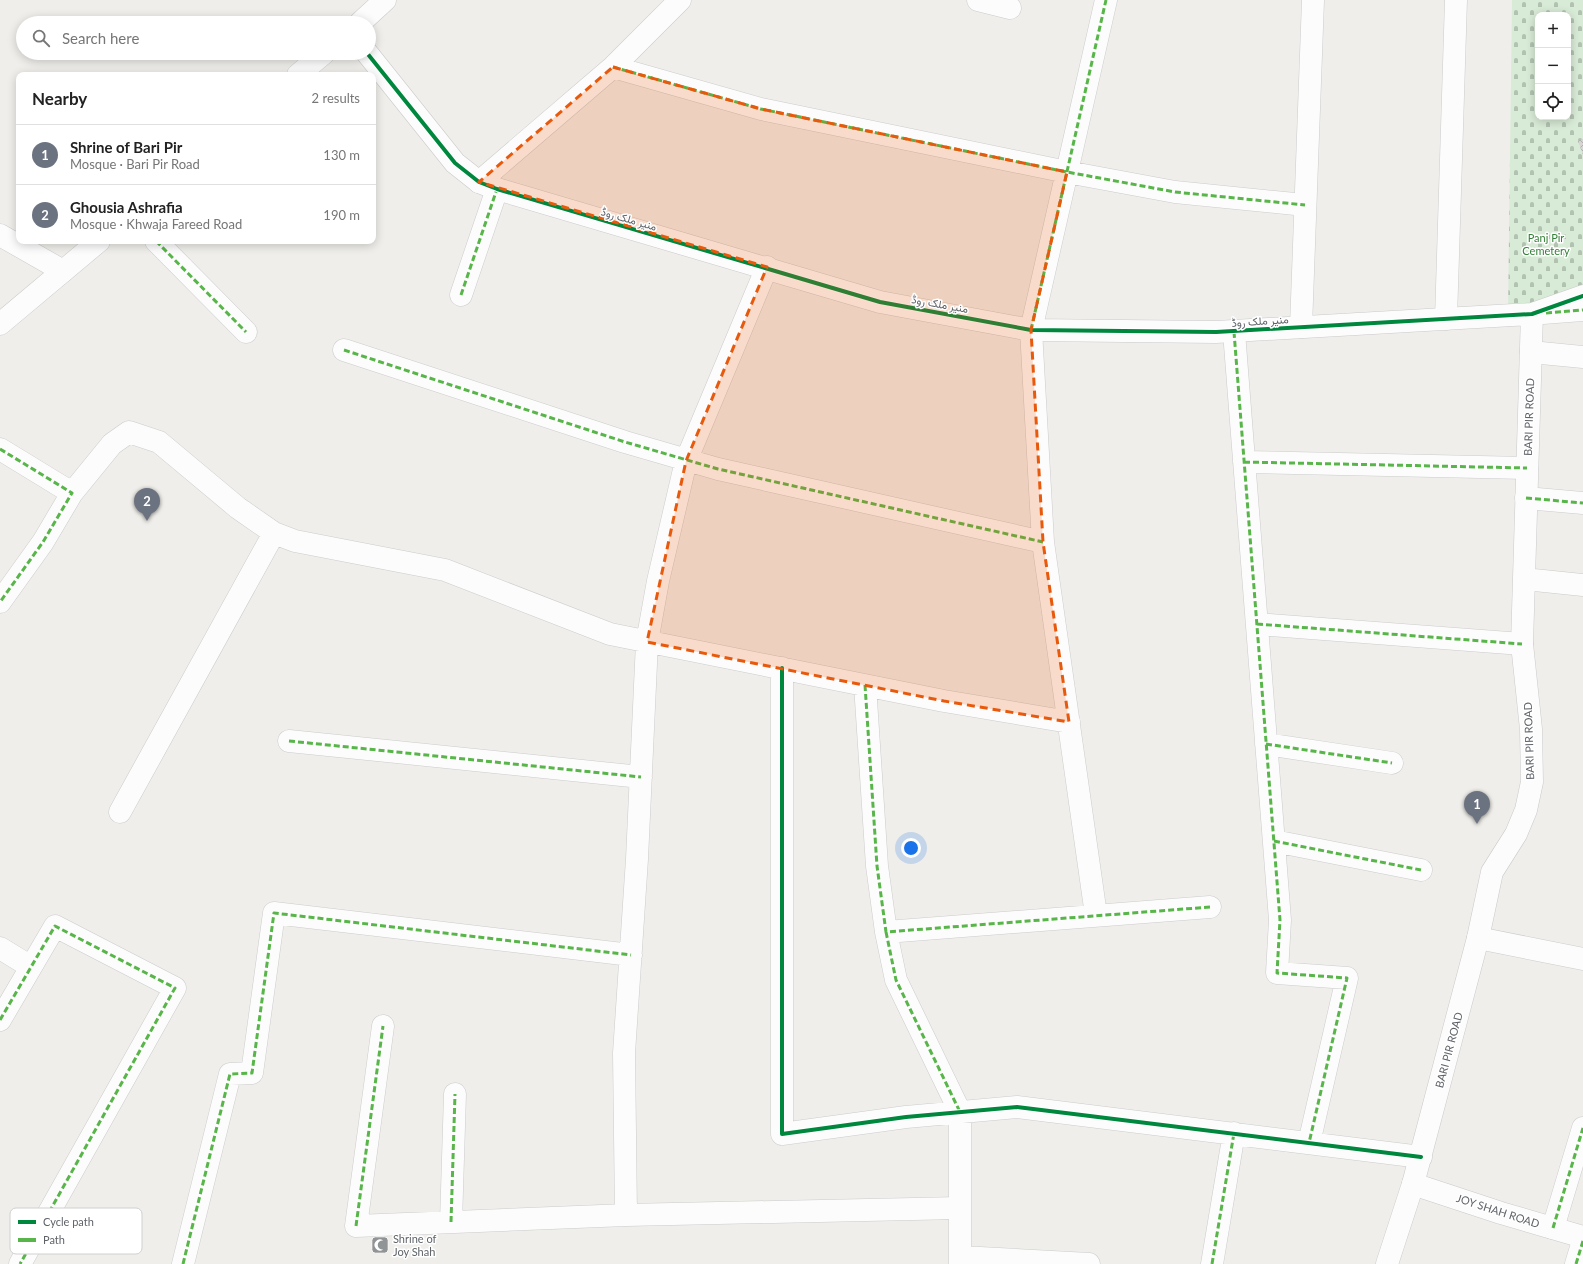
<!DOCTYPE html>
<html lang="en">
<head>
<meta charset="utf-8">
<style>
  body { margin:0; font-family:Lato,Vazirmatn,sans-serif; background:#f6f6f6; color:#222 }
  .controls { position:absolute; right:12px; top:12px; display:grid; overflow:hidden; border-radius:8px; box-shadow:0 2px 10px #0003 }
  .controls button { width:36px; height:36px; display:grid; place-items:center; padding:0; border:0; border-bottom:1px solid #e0e0e0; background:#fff; color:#222; font:20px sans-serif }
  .you { position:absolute; left:911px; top:848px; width:14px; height:14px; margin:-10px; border:3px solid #fff; border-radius:50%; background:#1a73e8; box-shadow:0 0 0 6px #1a73e833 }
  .badge { display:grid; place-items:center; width:26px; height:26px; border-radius:50%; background:#919496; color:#fff; font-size:13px; font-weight:700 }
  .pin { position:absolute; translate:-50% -33px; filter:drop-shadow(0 1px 2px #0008) }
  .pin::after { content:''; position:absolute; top:21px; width:14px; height:12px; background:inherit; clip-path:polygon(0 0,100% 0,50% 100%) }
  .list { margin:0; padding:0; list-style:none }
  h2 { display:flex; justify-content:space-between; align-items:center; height:52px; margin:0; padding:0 16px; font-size:17px }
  h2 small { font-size:13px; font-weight:400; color:#767676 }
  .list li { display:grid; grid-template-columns:26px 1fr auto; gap:12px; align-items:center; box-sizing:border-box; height:60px; padding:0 16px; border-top:1px solid #e0e0e0 }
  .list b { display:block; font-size:15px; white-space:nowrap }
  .list p { margin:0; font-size:13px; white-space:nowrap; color:#767676 }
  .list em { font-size:13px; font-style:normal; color:#767676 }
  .icon { flex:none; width:22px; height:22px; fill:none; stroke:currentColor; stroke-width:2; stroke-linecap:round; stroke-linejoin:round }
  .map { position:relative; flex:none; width:1583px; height:1264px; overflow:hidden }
  .search { position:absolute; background:#fff; box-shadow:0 2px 10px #0003; left:16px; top:16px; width:360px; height:44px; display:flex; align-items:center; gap:10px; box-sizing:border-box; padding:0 14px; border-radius:22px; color:#767676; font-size:15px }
  .panel { position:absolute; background:#fff; box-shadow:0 2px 10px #0003; left:16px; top:72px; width:360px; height:172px; border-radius:8px }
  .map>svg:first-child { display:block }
  .cemetery { fill:url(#cemetery-stones); fill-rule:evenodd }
  .building { fill:url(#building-cross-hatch) }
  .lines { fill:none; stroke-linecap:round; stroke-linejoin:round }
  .street-casing { stroke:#cbcccc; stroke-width:23 }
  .secondary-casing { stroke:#cacacb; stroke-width:23 }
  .street { stroke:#fdfcfc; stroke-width:22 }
  .secondary { stroke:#fdfcfc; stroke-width:22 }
  .quiet { stroke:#58b549; stroke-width:3; stroke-dasharray:6 3; stroke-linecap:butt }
  .cycleway-casing { stroke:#fff; stroke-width:6 }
  .cycleway { stroke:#00873e; stroke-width:4 }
  .marked { fill:#e8590c; fill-opacity:0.2; stroke:#e8590c; stroke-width:3; stroke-dasharray:8 5; stroke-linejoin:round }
  .labels { text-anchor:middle; stroke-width:3; stroke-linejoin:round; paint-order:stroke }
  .street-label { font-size:11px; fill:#5f6368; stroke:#fff }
  .park-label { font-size:11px; fill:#348238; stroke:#fff }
  .poi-label { font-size:11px; fill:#5f6368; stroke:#fff; text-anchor:start }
  .key { fill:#fff; stroke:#cfd0d2; stroke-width:1 }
  .key-label { font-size:11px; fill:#5f6368 }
</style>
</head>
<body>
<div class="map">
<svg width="1583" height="1264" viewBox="0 0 1583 1264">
  <defs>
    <pattern id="cemetery-stones" width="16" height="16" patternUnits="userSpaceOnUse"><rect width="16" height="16" fill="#d8ebd6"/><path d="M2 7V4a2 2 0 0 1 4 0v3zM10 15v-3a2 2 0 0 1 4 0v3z" fill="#b2c2b1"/></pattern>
    <pattern id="building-cross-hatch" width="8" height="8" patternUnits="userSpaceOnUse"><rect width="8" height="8" fill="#d6d5d3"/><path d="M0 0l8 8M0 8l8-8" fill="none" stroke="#b1b0af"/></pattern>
  </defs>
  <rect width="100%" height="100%" fill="#efeeea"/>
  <path class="cemetery" d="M1512 0H1583V296L1508 315ZM1538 15H1568V117H1538Z"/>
  <path class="building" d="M1583 139V155L1578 141Z"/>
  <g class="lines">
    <defs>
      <path id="street" d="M978 0 1010 8
        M613 67 761 109 1067 172 1175 192 1305 205
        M479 182 613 67 680 0
        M0 235 63 271
        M156 241 246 332
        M461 295 497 189
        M1543 313 1583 310
        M1446 319 1456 0
        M1301 327 1313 0
        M1234 332 1280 920 1277 973 1347 978 1309 1143
        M344 350 625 442 718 469 1043 542
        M1531 352 1583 357
        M0 449 72 493 43 542 0 602
        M1244 462 1527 468
        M72 493 112 444 129 432 159 442 238 508 274 533 295 541 445 570 610 634 944 701 1069 722
        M1526 498 1583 503
        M1257 624 1522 644
        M782 668V1134L906 1117 1017 1107 1421 1157
        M865 685 877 866 886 932 1210 907
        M289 741 641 777
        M1266 744 1392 763
        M120 812 274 533
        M1274 841 1421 870
        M1096 915 1043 542 1031 330 1106 0
        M886 932 896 980 960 1112V1264
        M1478 938 1583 959
        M0 948 31 967
        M0 1020 55 926 175 988 20 1264
        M383 1026 356 1226 626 1215 960 1208
        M626 1215 624 1053 637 859 647 642 658 581 686 461 767 267
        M451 1222 455 1094
        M1553 1228 1583 1128
        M961 1257 1089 1264
        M183 1264 230 1074 252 1073 274 913 631 955
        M1212 1264 1234 1133
        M1387 1264 1413 1184
        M1576 1264 1583 1241"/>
      <path id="secondary" d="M360 23 385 0
        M367 53 455 163 479 182 497 189 880 302 1031 330 1216 332 1532 314 1583 296
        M298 75 324 53
        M1532 314 1522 644 1531 729 1532 782 1526 810 1516 834 1492 872 1478 938 1413 1184 1501 1213 1583 1237
        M0 324 99 241
        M1524 579 1583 585"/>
    </defs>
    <use href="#street" class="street-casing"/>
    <use href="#secondary" class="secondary-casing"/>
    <use href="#street" class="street"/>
    <use href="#secondary" class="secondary"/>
    <path class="quiet" d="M613 67 761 109 1067 172 1175 192 1305 205
      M156 241 246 332
      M461 295 497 189
      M1546 313 1583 310
      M1031 330 1106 0
      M1234 332 1280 920 1277 973 1347 978 1309 1143
      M344 350 625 442 718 469 1043 542
      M0 449 72 493 43 542 0 602
      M1244 462 1527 468
      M1526 498 1583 503
      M1257 624 1522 644
      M865 685 877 866 886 932 1210 907
      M289 741 641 777
      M1266 744 1392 763
      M1274 841 1421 870
      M886 932 896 980 960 1112
      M0 1020 55 926 175 988 20 1264
      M451 1222 455 1094
      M356 1226 383 1026
      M1553 1228 1583 1128
      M183 1264 230 1074 252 1073 274 913 631 955
      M1212 1264 1234 1133
      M1576 1264 1583 1241"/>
    <defs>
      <path id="cycleway" d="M367 53 455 163 479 182 497 189 880 302 1031 330 1216 332 1532 314 1583 296
        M782 668V1134L906 1117 1017 1107 1421 1157"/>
    </defs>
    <use href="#cycleway" class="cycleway-casing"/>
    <use href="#cycleway" class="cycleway"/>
  </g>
  <path class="marked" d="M613 67 761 109 1067 172 1031 330 1043 542 1069 722 944 701 647 642 686 461 767 267 479 182Z"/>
  <defs>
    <symbol id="mosque-square" viewBox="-11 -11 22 22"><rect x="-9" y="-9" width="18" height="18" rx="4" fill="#919496" stroke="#fff"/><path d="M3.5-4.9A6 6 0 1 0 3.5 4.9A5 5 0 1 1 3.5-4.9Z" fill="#fff"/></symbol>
  </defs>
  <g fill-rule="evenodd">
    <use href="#mosque-square" x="370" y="1235" width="20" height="20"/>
  </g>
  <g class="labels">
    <g class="street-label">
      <text transform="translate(629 219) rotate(16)" y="4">منیر ملک روڈ</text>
      <text transform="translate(940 304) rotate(10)" y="4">منیر ملک روڈ</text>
      <text transform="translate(1260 321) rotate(-4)" y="4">منیر ملک روڈ</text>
      <text transform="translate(1529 417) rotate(-88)" y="4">BARI PIR ROAD</text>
      <text transform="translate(1529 741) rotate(-92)" y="4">BARI PIR ROAD</text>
      <text transform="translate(1449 1050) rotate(-75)" y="4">BARI PIR ROAD</text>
      <text transform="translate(1498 1211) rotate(18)" y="4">JOY SHAH ROAD</text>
    </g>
    <g class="park-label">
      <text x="1546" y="242">Panj Pir<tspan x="1546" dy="13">Cemetery</tspan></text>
    </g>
    <g class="poi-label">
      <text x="393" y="1243">Shrine of<tspan x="393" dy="13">Joy Shah</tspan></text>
    </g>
  </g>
  <rect x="10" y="1208" width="132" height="46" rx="6" class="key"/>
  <rect x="18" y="1220" width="18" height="4" fill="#00873e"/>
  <rect x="18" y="1238" width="18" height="4" fill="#58b549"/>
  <g class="key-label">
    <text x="43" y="1226">Cycle path</text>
    <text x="43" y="1244">Path</text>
  </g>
</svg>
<div class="controls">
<button>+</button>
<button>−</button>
<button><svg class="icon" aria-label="locate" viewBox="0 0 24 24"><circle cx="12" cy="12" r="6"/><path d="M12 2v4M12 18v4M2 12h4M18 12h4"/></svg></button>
</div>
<div class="you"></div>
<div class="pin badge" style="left:1477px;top:824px;background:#6b7280">1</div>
<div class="pin badge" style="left:147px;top:521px;background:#6b7280">2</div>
<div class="search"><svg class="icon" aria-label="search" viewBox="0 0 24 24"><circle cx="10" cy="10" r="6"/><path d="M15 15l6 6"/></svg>Search here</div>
<section class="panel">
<h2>Nearby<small>2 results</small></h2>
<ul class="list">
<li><span class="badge" style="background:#6b7280">1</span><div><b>Shrine of Bari Pir</b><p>Mosque · Bari Pir Road</p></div><em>130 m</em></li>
<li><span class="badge" style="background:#6b7280">2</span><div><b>Ghousia Ashrafia</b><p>Mosque · Khwaja Fareed Road</p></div><em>190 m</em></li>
</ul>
</section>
</div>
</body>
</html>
